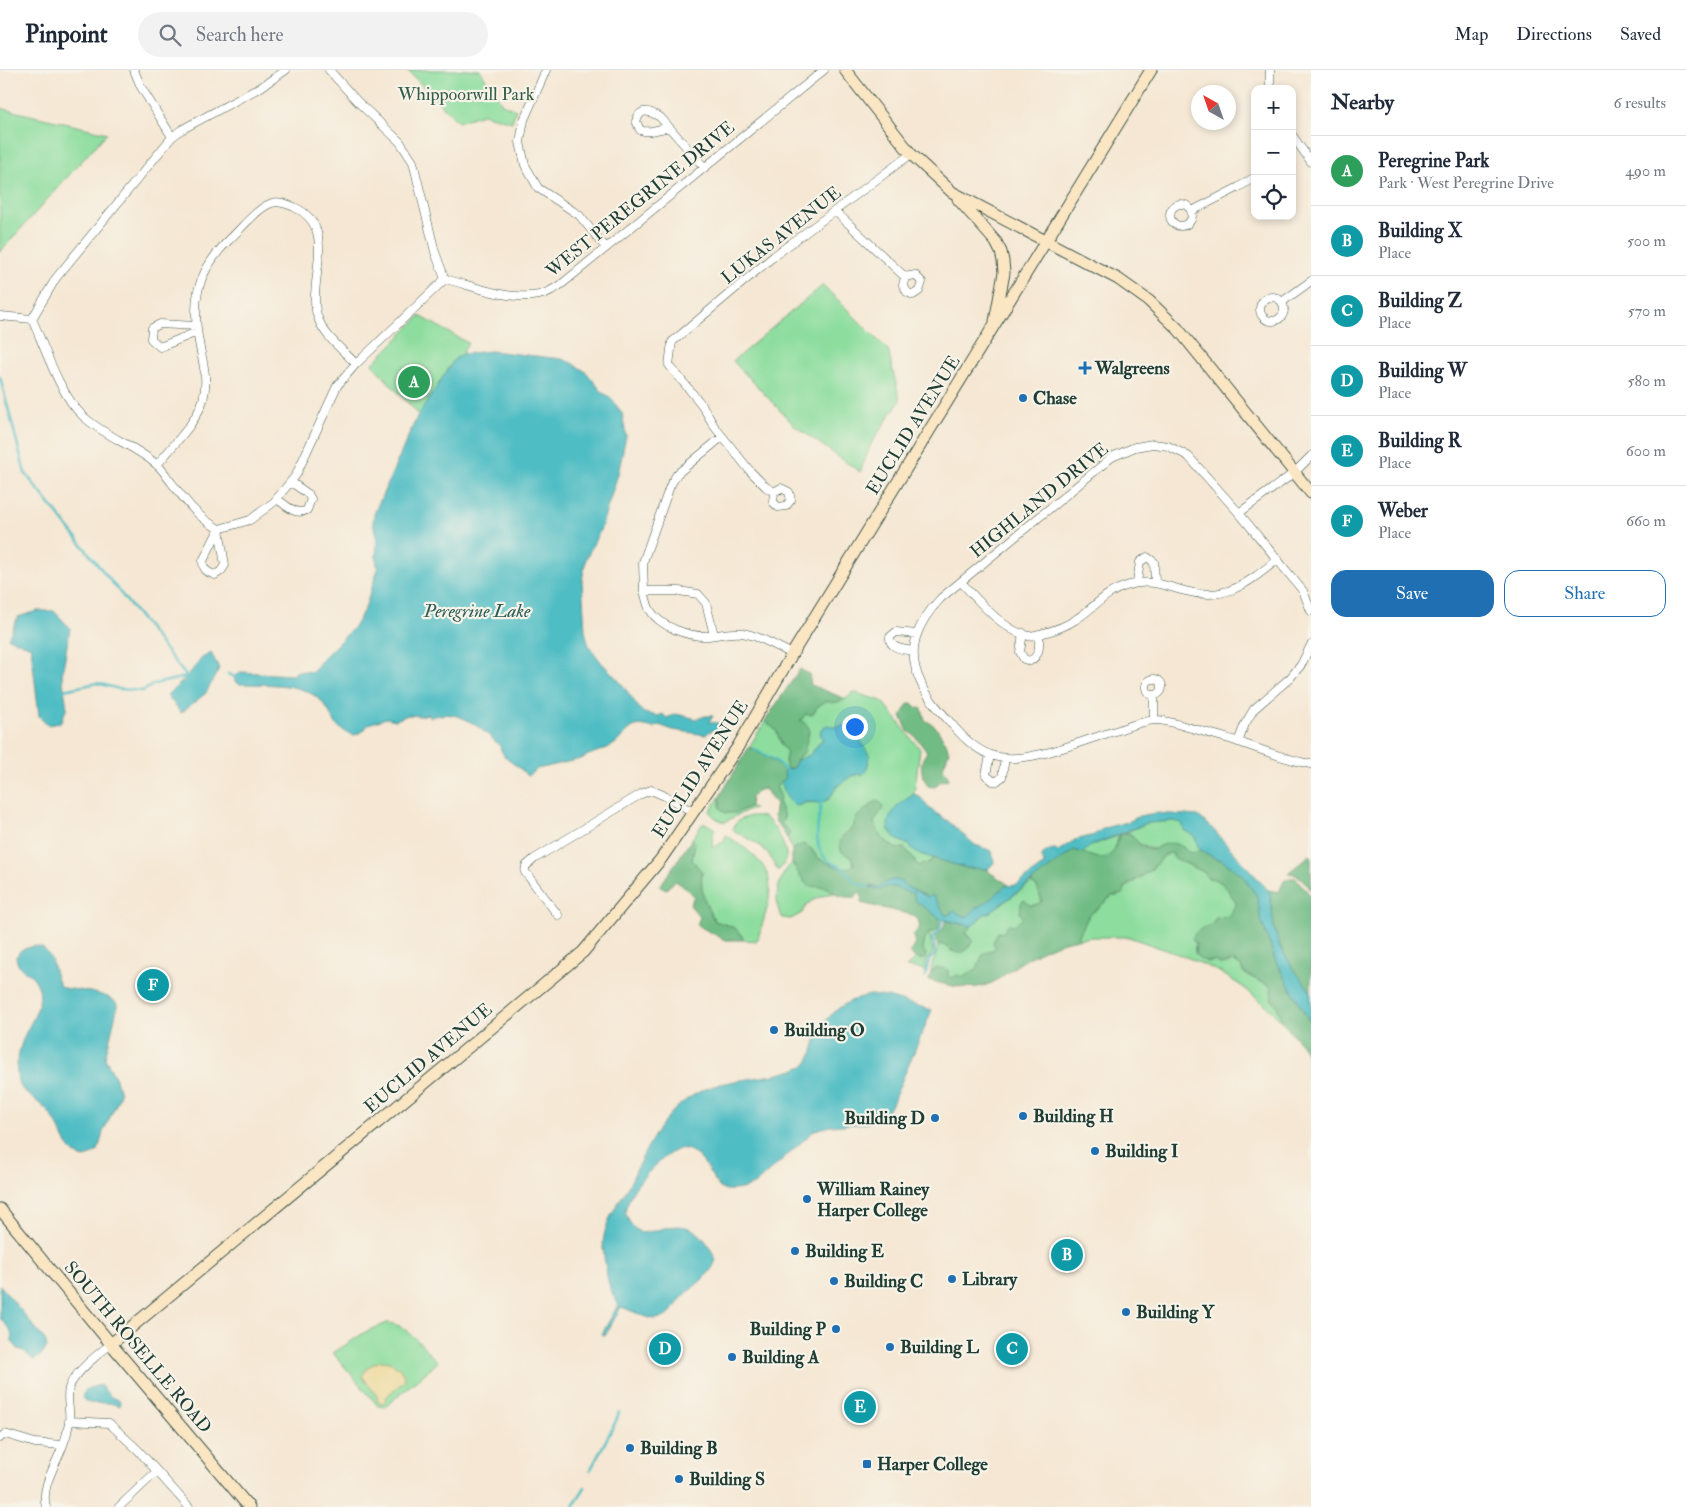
<!DOCTYPE html>
<html lang="en">
<head>
<meta charset="utf-8">
<style>
  body { margin:0; font-family:"IM FELL Double Pica",serif; background:#f2f2f3; color:#1f2937 }
  .controls { position:absolute; right:15px; top:15px; display:grid; overflow:hidden; border-radius:10px; box-shadow:0 2px 8px #0003 }
  .controls button { width:45px; height:45px; display:grid; place-items:center; padding:0; border:0; border-bottom:1px solid #e0e1e3; background:#fff; color:#1f2937; font:25px sans-serif }
  .compass { position:absolute; left:1191px; top:15px; width:45px; height:45px; border-radius:50%; background:#fff; box-shadow:0 2px 8px #0003; rotate:320deg }
  .you { position:absolute; left:854px; top:656px; width:18px; height:18px; margin:-12px; border:4px solid #fff; border-radius:50%; background:#1a73e8; box-shadow:0 0 0 8px #1a73e833 }
  .badge { display:grid; place-items:center; width:32px; height:32px; border-radius:50%; background:#1f6fb2; color:#fff; font-size:16px; font-weight:700 }
  .pin { position:absolute; translate:-50% -50%; border:2px solid #fff; box-shadow:0 1px 5px #0006 }
  .list { margin:0; padding:0; list-style:none }
  h2 { display:flex; justify-content:space-between; align-items:center; height:65px; margin:0; padding:0 20px; font-size:21px }
  h2 small { font-size:16px; font-weight:400; color:#747a83 }
  .list li { display:grid; grid-template-columns:32px 1fr auto; gap:15px; align-items:center; box-sizing:border-box; height:70px; padding:0 20px; border-top:1px solid #e0e1e3 }
  .list b { display:block; font-size:19px; white-space:nowrap }
  .list p { margin:0; font-size:16px; white-space:nowrap; color:#747a83 }
  .list em { font-size:16px; font-style:normal; color:#747a83 }
  .actions { display:flex; gap:10px; padding:15px 20px }
  .actions a { flex:1; padding:11px 0; border:1px solid #1f6fb2; border-radius:15px; text-align:center; font-size:18px; color:#1f6fb2 }
  .actions .main { background:#1f6fb2; color:#fff }
  .icon { flex:none; width:28px; height:28px; fill:none; stroke:currentColor; stroke-width:2; stroke-linecap:round; stroke-linejoin:round }
  .map { position:relative; flex:none; width:1311px; height:1437px; overflow:hidden }
  header { display:flex; align-items:center; gap:30px; box-sizing:border-box; height:70px; padding:0 25px; background:#fff; border-bottom:1px solid #e0e1e3 }
  header strong { font-size:24px }
  nav { display:flex; gap:28px; margin-inline-start:auto; font-size:18px }
  .search { width:350px; height:45px; background:#f2f2f3; display:flex; align-items:center; gap:12px; box-sizing:border-box; padding:0 18px; border-radius:28px; color:#747a83; font-size:19px }
  main { display:flex }
  aside { flex:1; background:#fff }
  .map>svg:first-child { display:block }
  .green { fill:#8cdd9e; stroke:#568d69 }
  .forest { fill:#71bc85; stroke:#487c5c }
  .sand { fill:#eeda9e; stroke:#868c69 }
  .water { fill:#4fbdc4; stroke:#377d7c }
  .lines { fill:none; stroke-linecap:round; stroke-linejoin:round }
  .stream { stroke:#4fbdc4; stroke-width:2.5 }
  .minor-casing { stroke:#3f564c; stroke-width:9 }
  .secondary-casing { stroke:#3f564c; stroke-width:13 }
  .minor { stroke:#fff; stroke-width:8 }
  .secondary { stroke:#fbe6c4; stroke-width:11 }
  .poi-dot { fill:#1f6fb2; stroke:#f7f3e8; stroke-width:2 }
  .labels { text-anchor:middle; stroke-width:4.5; stroke-linejoin:round; paint-order:stroke }
  .park-label { font-size:18px; fill:#355d49; stroke:#f7f3e8 }
  .street-label { font-size:18px; fill:#1f3d34; stroke:#f7f3e8 }
  .poi-label { font-size:18px; font-weight:bold; fill:#1f3d34; stroke:#f7f3e8; text-anchor:start }
  .water-label { font-size:19px; font-style:italic; fill:#2b5d58; stroke:#f7f3e8 }
</style>
</head>
<body>
<header>
<strong>Pinpoint</strong>
<div class="search"><svg class="icon" aria-label="search" viewBox="0 0 24 24"><circle cx="10" cy="10" r="6"/><path d="M15 15l6 6"/></svg>Search here</div>
<nav><a>Map</a><a>Directions</a><a>Saved</a></nav>
</header>
<main>
<div class="map">
<svg width="1311" height="1437" viewBox="0 0 1311 1437">
  <rect width="100%" height="100%" fill="#f7f3e8"/>
  <filter id="ink" filterUnits="userSpaceOnUse"><feTurbulence type="fractalNoise" baseFrequency=".02" numOctaves="2"/><feDisplacementMap in="SourceGraphic" scale="10" xChannelSelector="R" yChannelSelector="G"/><feConvolveMatrix kernelMatrix="1 2 1 2 8 2 1 2 1" color-interpolation-filters="sRGB"/></filter>
  <filter id="wash" filterUnits="userSpaceOnUse"><feTurbulence type="fractalNoise" baseFrequency=".0096" numOctaves="4" result="noise"/><feDisplacementMap in="SourceGraphic" scale="20" xChannelSelector="R" yChannelSelector="G"/><feGaussianBlur stdDeviation="1.12" result="paint"/><feColorMatrix in="noise" values="0 0 0 0 0 0 0 0 0 0 0 0 0 0 0 0 0 1.4 0 .05"/><feComposite in="paint" operator="in"/></filter>
  <g filter="url(#wash)">
    <rect width="100%" height="100%" fill="#f5e7d3"/>
    <path class="green" d="M407 0H480L502 34 516 40 512 52 483 44 458 52Z
      M0 38 107 63 0 182Z
      M823 215 888 280 900 330 871 374 860 402 795 356 733 291Z
      M420 246 468 273 462 284 454 290 419 345 372 294Z
      M853 622 882 631 920 679 914 724 897 736 896 769 909 775 916 782 933 788 928 794 919 796C913 790 911 783 904 778L896 779 880 766 874 752 883 737 876 731 856 749 853 757 842 766 854 794 850 798 841 799 818 788 811 778 798 776 792 780 787 768 790 762 781 754 784 747 779 734 780 725 776 717 780 713 788 729 800 735C809 730 818 735 826 730 831 728 833 722 836 718 842 709 853 705 863 704L850 654 837 657 823 668 810 685 797 690C800 683 814 663 807 655 805 653 802 652 800 651L806 644 812 645 818 636 826 630C838 635 845 631 853 622Z
      M765 651 776 660 782 676 787 682 785 691 787 700H784L774 691 749 677Z
      M720 726V738L736 743 750 736 754 739 744 742 725 752C720 751 712 747 710 741Z
      M751 746C756 746 762 745 766 749 774 754 785 775 786 783 787 791 783 796 778 801L768 783 759 775 733 760C734 750 743 748 751 746Z
      M1173 751 1182 753 1184 760 1195 767 1199 779 1195 783 1187 782 1183 777 1159 776 1155 779C1143 778 1137 773 1131 764L1125 763 1147 753Z
      M702 754H707L715 759 713 764 712 776 715 777 724 771 726 765C780 800 776 813 757 871L743 870C741 857 726 855 715 851 705 836 700 820 702 802L692 790 695 772 692 769Z
      M1120 765C1117 770 1117 776 1114 781 1107 792 1092 789 1083 783L1090 776Z
      M1170 783 1173 784V787L1205 803 1208 808C1223 809 1229 821 1236 833L1230 846 1216 848 1212 855 1205 857 1196 873 1194 880 1206 892 1215 891 1226 895 1232 891 1241 896 1243 903 1271 917 1272 930 1277 935 1282 952 1265 935 1243 917 1218 901 1186 887 1129 867H1093L1077 869 1089 845 1097 839 1112 826H1118C1129 813 1137 811 1149 801 1157 795 1160 787 1170 783Z
      M792 793 800 804 826 817 833 823C819 827 807 830 802 843L791 849 782 848C772 831 778 806 792 793Z
      M1031 813 1037 817 1042 830 1038 834 1031 836 1024 830 1020 843 1023 848C1014 862 1001 855 996 878L987 882 977 899 964 907 950 908 935 898 931 903C931 890 937 888 938 875 945 873 948 876 952 882L972 868 967 866 966 862 984 844 990 842Z
      M933 860H938L930 867 933 882 926 891 925 903 922 899 906 897 916 888 921 890 925 869Z
      M387 1253C405 1252 426 1280 438 1292L385 1337 378 1336 333 1283 367 1261Z"/>
    <path class="forest" d="M800 599 809 604 811 615 846 629 833 633 826 631 818 636 812 645 806 644 800 650 807 655 809 659 804 683 798 687 793 698 787 700 785 691 787 682 782 676 776 660 765 651Z
      M912 633 916 637 922 639 925 650 935 656 946 673 949 682 943 697 944 701 948 705V709L941 711 935 717 928 716C921 704 918 693 927 682L915 666 908 661 901 646 908 634Z
      M749 677 774 691 784 700 785 709 776 717 780 725 779 734 784 747 781 754 790 762 787 768 776 752 774 746 776 733C770 730 770 724 765 719L759 720 751 727 750 736 736 743H725L720 738V726Z
      M876 731 881 733 883 738 874 752 880 766 896 779 904 778C911 783 913 790 919 796L923 793 928 794 933 788 967 798 988 799 989 802 1009 815C1001 818 999 824 992 828 983 834 978 837 969 846H947C941 840 936 833 929 828 920 821 908 820 901 812L880 818 870 816 881 820 886 816 895 817 913 823 915 827 940 849 938 860 930 862 925 869 923 880 926 884 925 889 915 888 910 882 916 872 913 866 920 856 918 850 913 845 861 833 862 824 859 822 855 827C843 828 834 825 826 817L809 816 805 813 792 793V780C809 768 808 778 817 787 820 790 825 791 828 793 838 797 845 803 854 794L852 788 841 781C838 764 844 769 852 758 855 755 855 750 857 747 862 741 870 737 876 731Z
      M1125 763 1131 764C1136 771 1145 782 1155 779 1157 778 1159 776 1162 775 1172 771 1181 774 1188 782L1195 783 1199 779 1216 789 1222 790 1242 805 1257 826 1261 850 1276 892 1311 954V992L1302 975 1282 952 1277 935 1272 930 1271 917 1243 902 1241 896 1232 891 1221 895 1215 891C1205 892 1202 891 1195 884L1196 873 1192 870C1195 860 1203 857 1212 855L1216 848 1230 846 1236 833C1229 821 1223 809 1208 808L1205 803 1173 787V784L1170 783 1164 785 1151 800 1126 816 1123 824 1112 826 1097 839 1089 845 1077 869C1055 873 1035 883 1016 896 1005 903 997 913 983 916 966 920 946 915 929 910L931 903 935 898H943L948 900V906L950 908 958 905 964 907 974 900 977 899 983 884 996 878 993 872 998 862 1003 863 1008 854 1015 855 1023 848 1020 843 1021 833 1024 830 1031 836 1038 834 1042 831 1037 817 1031 813 1038 805 1074 780C1086 782 1104 797 1114 780 1116 775 1117 770 1120 765Z
      M692 769 695 772 692 790 702 802C700 820 705 836 715 851 726 855 741 857 743 870H725L697 855 700 847 690 835 694 826 682 815 675 811 666 819 660 816Z
      M1310 785 1311 786V820C1305 812 1299 803 1288 803Z
      M1290 808H1296L1311 826V922C1296 903 1280 883 1274 858 1271 845 1273 833 1268 820L1279 822 1284 811Z
      M946 851 971 856 966 862 967 866 973 870C958 898 951 872 938 875L935 868 942 860Z"/>
    <path class="sand" d="M380 1291C393 1291 402 1297 405 1310L387 1326 385 1332 381 1333 377 1330V1326L362 1306 368 1297Z"/>
    <path class="water" d="M491 281 562 289 572 293 586 302 603 323 610 327 622 343 626 366 618 404 601 458 586 489 582 511 585 561 589 576 601 592 622 614 639 638 644 643 658 646 663 644 667 648 676 644 697 649 705 646H713L709 652 724 654 725 658 718 662 716 660 710 661 706 665 673 660 659 655 653 658C647 656 639 654 633 657 626 661 620 671 613 675 603 681 590 683 581 689L537 699 527 706C519 694 502 691 500 676 481 658 459 637 431 647L427 644 421 646 408 645 396 650 386 648 369 654 363 661 355 665C328 659 335 639 315 626 295 612 263 615 239 614L235 611 234 607 240 602 292 605 298 601 313 602 323 588 355 556 365 538 378 499 376 488 377 469 373 453 374 444 416 349 454 290 462 284Z
      M37 541H54L70 558 62 605 67 638 60 653 47 655 39 646 31 577 8 568 18 547Z
      M211 583 219 598 218 601 206 623 181 643 167 625 183 611 202 588Z
      M850 654 870 686 867 699 863 704 853 705 837 716 829 729 821 733 805 732 800 735 795 736 788 729 780 713 785 709 784 700 793 698 797 690 810 685 823 669 820 664 821 659 827 655 837 657Z
      M914 724 920 727 931 740 948 751 975 775 992 781 994 793 988 799 967 798 916 783 909 775 896 769 889 760 888 753 890 747 897 736Z
      M1156 743 1198 746 1210 756 1268 820 1271 828 1274 858 1281 879 1296 902 1311 922V954L1276 892 1261 850 1257 826 1242 805 1222 790 1216 789 1199 779 1195 767 1184 760 1182 753 1173 751 1147 753 1090 776 1083 783 1074 780 990 842C979 845 979 853 971 856L940 849 915 830 913 823C901 822 891 811 881 820L867 817H880C885 812 894 807 901 812 906 815 902 815 907 817 913 820 921 823 928 827L930 825 934 827 946 846 954 841 964 846H969L976 838 992 828 1005 816 1017 815 1044 795C1044 793 1043 791 1042 789 1041 783 1050 779 1055 779L1058 781 1075 770 1094 765 1104 758 1128 752 1139 746Z
      M34 876C55 877 51 902 60 916L64 918C77 920 111 923 118 935L105 988 116 1009 120 1023 118 1030 103 1062 98 1081 85 1088C68 1085 65 1068 57 1055 53 1047 47 1039 40 1034 30 1025 18 1021 17 1005 16 993 19 979 24 967 31 950 48 930 35 910 31 903 23 901 18 895L16 887 21 880Z
      M871 925 887 927 932 940 891 1036 881 1047 867 1053 831 1056 815 1060 754 1115C743 1119 733 1122 721 1119 711 1108 706 1091 694 1083 689 1079 681 1077 676 1080 663 1086 642 1108 634 1119 630 1126 627 1133 625 1141 628 1151 632 1158 641 1163 651 1162 659 1159 669 1157 695 1152 706 1168 716 1190 710 1207 695 1214 683 1227 677 1233 673 1242 665 1247 662 1248 656 1249 654 1249 650 1249 627 1239 621 1237L605 1266 602 1264 618 1235C617 1230 613 1226 611 1220 607 1212 604 1187 603 1178 603 1151 618 1135 630 1113 634 1106 636 1099 640 1092 655 1061 674 1031 708 1018 740 1006 777 1010 807 994 814 983 814 975 818 964 827 943 849 928 871 925Z
      M0 1215 45 1270 47 1276C44 1284 41 1286 33 1290L24 1281 18 1279 12 1271 11 1261 0 1248Z
      M100 1315 111 1327 120 1331V1336C115 1335 112 1333 108 1333 98 1332 87 1337 82 1327L86 1319Z"/>
    <g class="lines">
      <path class="stream" d="M0 307 25 403 187 607
        M228 604 235 607
        M64 620 97 613 119 619 143 621 154 614 186 607
        M754 679 775 690 787 702
        M819 731 821 733C818 752 811 780 830 792 834 794 838 795 841 797 856 808 846 812 869 817
        M925 907 929 890 935 884 934 873 932 869 939 862 943 848
        M590 1401 616 1351 619 1342
        M573 1437 585 1417"/>
    </g>
  </g>
  <g filter="url(#ink)">
    <g class="lines">
      <defs>
        <path id="minor" d="M134 0 141 17 172 67
          M329 0 357 31 400 72 413 92 435 182 445 209
          M546 0 524 50 520 72 525 95 538 118 579 145 606 178
          M1270 19V0
          M669 58C656 58 653 64 640 60L636 51C641 37 649 41 660 47L704 97
          M1292 65 1311 92
          M1170 145a11 11 0 1 1 22 0a11 11 0 1 1-22 0Z
          M835 141 905 207 903 215 907 222 913 225 919 221 922 212 915 205 905 207
          M1192 141 1239 117 1255 107
          M1260 239a12 12 0 1 1 24 0a12 12 0 1 1-24 0Z
          M1282 232 1311 211
          M0 246 32 249
          M32 249 56 208 172 67 181 60 261 17 286 0
          M32 249C45 278 60 325 83 346 104 366 134 375 156 394 162 398 166 406 171 412 186 431 196 446 219 459
          M196 256 160 254 152 258 151 269 160 277 197 262
          M157 395C172 376 197 352 203 330 208 312 204 296 200 278 191 233 195 203 229 170 240 160 258 137 272 133 278 131 288 134 294 137 341 158 305 214 318 248 324 266 343 280 356 294
          M774 422 781 418 789 422 791 430 786 436 778 437 773 432 774 422 766 417 750 401 714 356 702 335 669 295 672 272 774 186 911 84
          M277 429C286 435 295 446 307 440L311 429 308 424 291 412
          M1239 443 1294 403 1311 386
          M219 459 250 450 274 432 296 405 337 316 356 294 445 209C474 216 508 231 539 225 548 223 556 218 563 213L824 0
          M219 459 225 495 221 501 215 505C207 502 203 500 203 491Z
          M961 512C978 530 1003 561 1029 566 1033 566 1039 564 1044 563 1055 560 1066 556 1075 550 1093 539 1105 522 1126 516 1149 508 1163 515 1185 521 1226 532 1248 513 1278 489
          M1137 512 1140 492 1147 487 1154 492 1155 512
          M644 521 643 492 670 416 677 404 722 367
          M1311 541 1303 521 1239 443 1188 386 1168 376 1153 374 1135 377 1112 387 941 528C917 553 905 580 921 613 928 628 939 640 950 652 962 667 978 683 998 687 1029 694 1084 670 1115 661 1127 657 1142 651 1155 650 1169 650 1182 656 1195 659 1210 664 1225 667 1239 672 1263 680 1286 690 1311 694
          M1023 563 1020 582 1024 589 1030 591C1041 585 1039 575 1039 564
          M714 565 706 533 698 524 679 521H644C646 527 647 535 650 540 660 557 689 567 708 566 719 565 730 562 742 563 760 566 776 576 792 584
          M913 581C903 579 889 579 890 567L896 562 917 564
          M1146 617a8 8 0 1 1 16 0a8 8 0 1 1-16 0Z
          M1154 626V650
          M1238 672 1245 654 1254 639 1290 608 1301 595 1311 575
          M990 685 986 705 993 711H997L1002 707 1005 688
          M558 845 525 802 526 796 534 789 641 724 651 720 665 726 693 742
          M69 1351 109 1353 138 1380 189 1437
          M0 1368 5 1364 35 1373 63 1375
          M46 1437C40 1417 57 1393 63 1375 66 1368 68 1360 69 1353 71 1342 66 1329 69 1318 73 1304 99 1283 111 1274
          M119 1437 157 1401"/>
        <path id="secondary" d="M845 0 911 84 952 122 1118 209 1149 231 1178 259 1311 423
          M958 129 996 172 1001 182 1003 191 1004 203 995 251
          M0 1139 111 1274 249 1437
          M111 1274 583 882 661 789 737 678 792 584 1151 0"/>
      </defs>
      <use href="#minor" class="minor-casing"/>
      <use href="#secondary" class="secondary-casing"/>
      <use href="#minor" class="minor"/>
      <use href="#secondary" class="secondary"/>
    </g>
  </g>
  <g class="poi-dot">
    <path d="M1082.5 290.5h5v5h5v5h-5v5h-5v-5h-5v-5h5z"/>
    <circle cx="1023" cy="328" r="5"/>
    <circle cx="774" cy="960" r="5"/>
    <circle cx="1023" cy="1046" r="5"/>
    <circle cx="935" cy="1048" r="5"/>
    <circle cx="1095" cy="1081" r="5"/>
    <circle cx="807" cy="1129" r="5"/>
    <circle cx="795" cy="1181" r="5"/>
    <circle cx="952" cy="1209" r="5"/>
    <circle cx="834" cy="1211" r="5"/>
    <circle cx="1126" cy="1242" r="5"/>
    <circle cx="836" cy="1259" r="5"/>
    <circle cx="890" cy="1277" r="5"/>
    <circle cx="732" cy="1287" r="5"/>
    <circle cx="630" cy="1378" r="5"/>
    <rect x="862" y="1389" width="10" height="10" rx="2.5"/>
    <circle cx="679" cy="1409" r="5"/>
  </g>
  <g class="labels">
    <g class="park-label">
      <text x="466" y="30">Whippoorwill Park</text>
    </g>
    <g class="street-label">
      <text transform="translate(640 129) rotate(-39)" y="6">WEST PEREGRINE DRIVE</text>
      <text transform="translate(781 165) rotate(-38)" y="6">LUKAS AVENUE</text>
      <text transform="translate(913 355) rotate(-58)" y="6">EUCLID AVENUE</text>
      <text transform="translate(1039 430) rotate(-39)" y="6">HIGHLAND DRIVE</text>
      <text transform="translate(700 699) rotate(-57)" y="6">EUCLID AVENUE</text>
      <text transform="translate(428 988) rotate(-40)" y="6">EUCLID AVENUE</text>
      <text transform="translate(138 1277) rotate(50)" y="6">SOUTH ROSELLE ROAD</text>
    </g>
    <g class="poi-label">
      <text x="1095" y="304">Walgreens</text>
      <text x="1033" y="334">Chase</text>
      <text x="784" y="966">Building O</text>
      <text x="1033" y="1052">Building H</text>
      <text x="925" y="1054" text-anchor="end">Building D</text>
      <text x="1105" y="1087">Building I</text>
      <text x="817" y="1125">William Rainey<tspan x="817" dy="21">Harper College</tspan></text>
      <text x="805" y="1187">Building E</text>
      <text x="962" y="1215">Library</text>
      <text x="844" y="1217">Building C</text>
      <text x="1136" y="1248">Building Y</text>
      <text x="826" y="1265" text-anchor="end">Building P</text>
      <text x="900" y="1283">Building L</text>
      <text x="742" y="1293">Building A</text>
      <text x="640" y="1384">Building B</text>
      <text x="877" y="1400">Harper College</text>
      <text x="689" y="1415">Building S</text>
    </g>
    <g class="water-label">
      <text x="477" y="547">Peregrine Lake</text>
    </g>
  </g>
</svg>
<div class="controls">
<button>+</button>
<button>−</button>
<button><svg class="icon" aria-label="locate" viewBox="0 0 24 24"><circle cx="12" cy="12" r="6"/><path d="M12 2v4M12 18v4M2 12h4M18 12h4"/></svg></button>
</div>
<svg class="compass" viewBox="-18 -18 36 36"><path d="M0-13l5 13h-10z" fill="#e53935"/><path d="M0 13l5-13h-10z" fill="#747a83"/></svg>
<div class="you"></div>
<div class="pin badge" style="left:414px;top:312px;background:#2e9e5b">A</div>
<div class="pin badge" style="left:1067px;top:1185px;background:#0f9aa8">B</div>
<div class="pin badge" style="left:1012px;top:1279px;background:#0f9aa8">C</div>
<div class="pin badge" style="left:665px;top:1279px;background:#0f9aa8">D</div>
<div class="pin badge" style="left:860px;top:1337px;background:#0f9aa8">E</div>
<div class="pin badge" style="left:153px;top:915px;background:#0f9aa8">F</div>
</div>
<aside>
<h2>Nearby<small>6 results</small></h2>
<ul class="list">
<li><span class="badge" style="background:#2e9e5b">A</span><div><b>Peregrine Park</b><p>Park · West Peregrine Drive</p></div><em>490 m</em></li>
<li><span class="badge" style="background:#0f9aa8">B</span><div><b>Building X</b><p>Place</p></div><em>500 m</em></li>
<li><span class="badge" style="background:#0f9aa8">C</span><div><b>Building Z</b><p>Place</p></div><em>570 m</em></li>
<li><span class="badge" style="background:#0f9aa8">D</span><div><b>Building W</b><p>Place</p></div><em>580 m</em></li>
<li><span class="badge" style="background:#0f9aa8">E</span><div><b>Building R</b><p>Place</p></div><em>600 m</em></li>
<li><span class="badge" style="background:#0f9aa8">F</span><div><b>Weber</b><p>Place</p></div><em>660 m</em></li>
</ul>
<div class="actions"><a class="main">Save</a><a>Share</a></div>
</aside>
</main>
</body>
</html>
